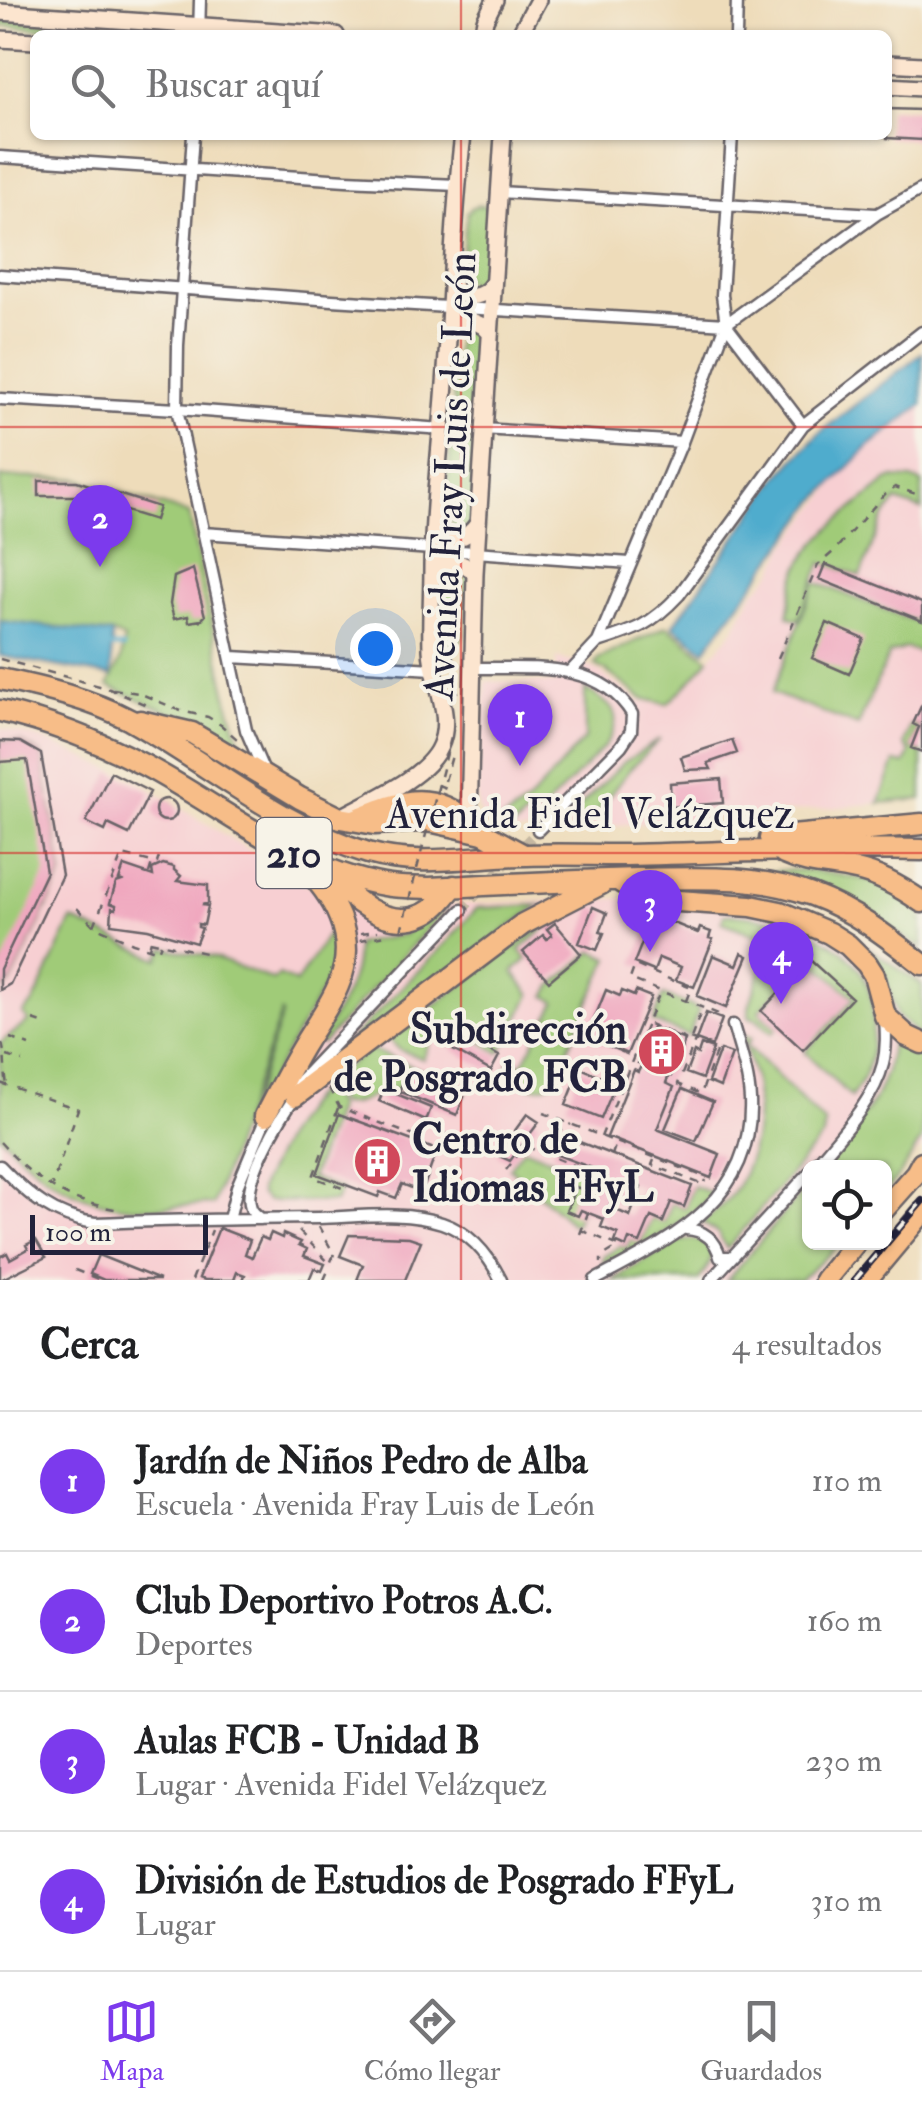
<!DOCTYPE html>
<html lang="es">
<head>
<meta charset="utf-8">
<style>
  body { margin:0; font-family:"IM FELL Double Pica",serif; background:#f2f2f2; color:#202124 }
  .controls { position:absolute; right:30px; bottom:30px; display:grid; overflow:hidden; border-radius:15px; box-shadow:0 2px 8px #0004 }
  .controls button { width:90px; height:90px; display:grid; place-items:center; padding:0; border:0; border-bottom:2px solid #e0e0e0; background:#fff; color:#202124; font:50px sans-serif }
  .scale { position:absolute; left:30px; bottom:25px; width:178px; box-sizing:border-box; padding-left:10px; border:5px solid #22223b; border-top:0; font-size:28px; line-height:35px; white-space:nowrap; color:#22223b; -webkit-text-stroke:8px #f7f3e8; paint-order:stroke }
  .you { position:absolute; left:375px; top:648px; width:35px; height:35px; margin:-25px; border:8px solid #fff; border-radius:50%; background:#1a73e8; box-shadow:0 0 0 15px #1a73e833 }
  .badge { display:grid; place-items:center; width:65px; height:65px; border-radius:50%; background:#7c3aed; color:#fff; font-size:32px; font-weight:700 }
  .pin { position:absolute; translate:-50% -82px; filter:drop-shadow(0 2px 5px #0008) }
  .pin::after { content:''; position:absolute; top:52px; width:35px; height:30px; background:inherit; clip-path:polygon(0 0,100% 0,50% 100%) }
  .list { margin:0; padding:0; list-style:none }
  h2 { display:flex; justify-content:space-between; align-items:center; height:130px; margin:0; padding:0 40px; font-size:42px }
  h2 small { font-size:32px; font-weight:400; color:#757577 }
  .list li { display:grid; grid-template-columns:65px 1fr auto; gap:30px; align-items:center; box-sizing:border-box; height:140px; padding:0 40px; border-top:2px solid #e0e0e0 }
  .list b { display:block; font-size:38px; white-space:nowrap }
  .list p { margin:0; font-size:32px; white-space:nowrap; color:#757577 }
  .list em { font-size:32px; font-style:normal; color:#757577 }
  .icon { flex:none; width:55px; height:55px; fill:none; stroke:currentColor; stroke-width:2; stroke-linecap:round; stroke-linejoin:round }
  .map { position:relative; flex:none; width:922px; height:1280px; overflow:hidden }
  .search { position:absolute; background:#fff; box-shadow:0 2px 8px #0004; left:30px; right:30px; top:30px; height:110px; display:flex; align-items:center; gap:25px; box-sizing:border-box; padding:0 35px; border-radius:15px; color:#757577; font-size:38px }
  .sheet { height:690px; background:#fff }
  nav { display:flex; justify-content:space-around; align-items:center; box-sizing:border-box; height:140px; border-top:2px solid #e0e0e0; background:#fff; font-size:28px; color:#757577 }
  nav a { display:grid; justify-items:center; gap:5px }
  nav .on { color:#7c3aed }
  .map>svg:first-child { display:block }
  .built { fill:#f7cfd2 }
  .green { fill:#a0cb78; stroke:#61765a; stroke-width:2.5 }
  .water { fill:#4faccd; stroke:#386784; stroke-width:2.5 }
  .lines { fill:none; stroke-linecap:round; stroke-linejoin:round }
  .stream { stroke:#4faccd; stroke-width:4 }
  .building { fill:#f0a8bf; fill-rule:evenodd }
  .street-tunnel { stroke:#c5b7a1; stroke-width:10; stroke-dasharray:10 5; stroke-linecap:butt }
  .street-casing { stroke:#696367; stroke-width:15 }
  .secondary-casing { stroke:#696367; stroke-width:20 }
  .highway-casing { stroke:#696367; stroke-width:25 }
  .path { stroke:#696367; stroke-width:2.5; stroke-dasharray:8 8; stroke-linecap:butt }
  .street { stroke:#fff; stroke-width:10 }
  .secondary { stroke:#fce5cf; stroke-width:15 }
  .highway { stroke:#f7bd88; stroke-width:20 }
  .rail-casing { stroke:#22223b; stroke-width:8 }
  .rail { stroke:#f7f3e8; stroke-width:4; stroke-dasharray:11; stroke-linecap:butt }
  .path-bridge { stroke:#696367; stroke-width:2.5; stroke-dasharray:8 8; stroke-linecap:butt }
  .grid { fill:none; stroke:#d62828; stroke-width:2.5; stroke-opacity:0.55 }
  .labels { text-anchor:middle; stroke-width:8; stroke-linejoin:round; paint-order:stroke }
  .shield { fill:#f7f3e8; stroke:#62616f; stroke-width:2.5 }
  .shield-label { font-size:40px; font-weight:bold; fill:#22223b }
  .street-label { font-size:42px; fill:#22223b; stroke:#f7f3e8 }
  .poi-label { font-size:42px; font-weight:bold; fill:#22223b; stroke:#f7f3e8; text-anchor:end }
</style>
</head>
<body>
<div class="map">
<svg width="922" height="1280" viewBox="0 0 922 1280">
  <rect width="100%" height="100%" fill="#f7f3e8"/>
  <filter id="ink" filterUnits="userSpaceOnUse"><feTurbulence type="fractalNoise" baseFrequency=".01" numOctaves="2"/><feDisplacementMap in="SourceGraphic" scale="20" xChannelSelector="R" yChannelSelector="G"/><feConvolveMatrix kernelMatrix="1 2 1 2 8 2 1 2 1" color-interpolation-filters="sRGB"/></filter>
  <filter id="wash" filterUnits="userSpaceOnUse"><feTurbulence type="fractalNoise" baseFrequency=".0048" numOctaves="4" result="noise"/><feDisplacementMap in="SourceGraphic" scale="40" xChannelSelector="R" yChannelSelector="G"/><feGaussianBlur stdDeviation="2.25" result="paint"/><feColorMatrix in="noise" values="0 0 0 0 0 0 0 0 0 0 0 0 0 0 0 0 0 1.4 0 .05"/><feComposite in="paint" operator="in"/></filter>
  <g filter="url(#wash)">
    <rect width="100%" height="100%" fill="#eedcba"/>
    <path class="built" d="M922 405V799L770 814 508 833 493 827 484 820 478 807 477 794 486 681 555 683 557 658 594 668 640 701 669 705 733 631 753 593 774 571 785 547 842 474 869 446Z
      M0 728 44 740 136 780 301 882 339 895 370 918 442 905 718 895 795 908 836 925 867 943 922 982V1147L885 1192 884 1168H810V1242L842 1243 810 1280H0Z"/>
    <path class="green" d="M0 19 177 30 176 35H139L0 26Z
      M480 205 485 206 491 211 489 274C484 283 481 286 470 285L460 272 467 212 473 207Z
      M466 325 485 335 480 403 476 409 463 410 457 406 453 399 457 334Z
      M465 439 475 443 477 450 472 524 458 532C439 514 449 476 450 451L453 444Z
      M0 477 79 479 189 514 228 702 242 748 201 720 169 712 108 686 121 659 124 639 112 634 0 621Z
      M894 478 912 479 922 483V510L896 501 883 519 860 576 822 563 798 620 788 616C791 601 792 584 798 570 813 536 859 505 887 481Z
      M449 566 469 575 464 634 459 642 452 644 440 639 437 633 442 573Z
      M815 582 922 624V653L906 648 889 654 858 726 772 693Z
      M667 626 709 659 684 688 667 704 643 699 605 670 595 665 598 659Z
      M585 689C615 705 626 717 604 747L540 813 532 810 508 833 493 827 528 802 585 738Z
      M911 725 918 727 911 748 922 753V799L879 803 895 762 905 764 910 753 904 744Z
      M660 739 629 770 590 821 573 813 623 763Z
      M0 741 20 742 41 754 62 875 10 984 0 990Z
      M785 870 815 871 881 882 922 906V948L827 890 762 873Z
      M540 905 352 1043 345 1045 447 942 477 908Z
      M447 908 322 1044 318 1041C337 1009 357 984 356 944L405 934 408 927Z
      M724 914C772 915 852 935 868 987 872 999 873 1013 873 1025 873 1054 869 1074 851 1097L805 1052 855 998 809 957 759 1011 776 1028 772 1033 757 1019 749 1017V1007L770 941 722 922Z
      M72 920 159 959 164 948 213 957 273 980 279 975 296 983 330 931 333 933 334 963 329 978 265 1089 242 1134 282 1014 281 1013 213 1204C185 1205 154 1210 127 1207 73 1201 35 1173 0 1135V1043L29 1021 23 1014 34 1002Z
      M549 921H553L520 950 527 959 513 972 531 995 500 1053 461 1029 453 1045 433 1034 423 1059 400 1050 388 1039Z
      M862 943 922 985V1038L897 1016 883 969Z
      M593 951 609 958 553 1082C537 1093 521 1083 505 1077L510 1060 522 1065 556 1002 546 996 552 986Z
      M663 995 699 1009 689 1036 653 1022Z
      M893 1033 922 1049V1139L901 1173 885 1192 884 1168H823L874 1101 886 1072Z
      M743 1035 752 1038 746 1045 825 1123 823 1136 727 1249 718 1233 702 1223C712 1214 723 1206 731 1195 754 1165 761 1119 755 1081 753 1066 744 1051 743 1035Z
      M370 1049 467 1089 465 1095 406 1070 397 1091 385 1086C373 1097 357 1106 340 1104L328 1081Z
      M325 1084 337 1107 311 1178 341 1190 335 1202 268 1201 260 1194V1188C278 1149 294 1114 325 1084Z
      M524 1148 594 1176 575 1224H572L509 1168Z
      M809 1184 810 1242 842 1243 800 1280H727Z
      M693 1186 714 1194C685 1221 642 1253 603 1263V1257L620 1246 627 1248 630 1240 641 1243 652 1218 664 1222 672 1203 685 1208Z
      M693 1239C719 1245 713 1265 698 1280H612L679 1241Z"/>
    <path class="water" d="M922 353V405L869 446 815 502 705 650 673 626 778 477 819 433Z
      M0 621 112 634 111 676 0 656Z"/>
    <g class="lines">
      <path class="stream" d="M110 647 124 648"/>
    </g>
    <g id="blocks">
      <path class="building" d="M888 109 922 110V140L887 138Z
        M39 481H77L159 507 155 520 77 496H39Z
        M825 564 922 603V621L819 579Z
        M193 569 205 616 201 620 189 622 188 616 174 619 170 604 174 577Z
        M827 623 864 639 849 674 812 658Z
        M922 704V752L911 748 919 727 913 724Z
        M732 740 737 753 708 763 711 769 685 770 681 757Z
        M0 741 20 742 41 754 62 875 10 984 0 990V969L46 872 27 760 0 762Z
        M111 772 150 792 129 834 108 824 105 831 86 822Z
        M721 779 723 803 671 807 670 783Z
        M155 810a11 11 0 1 1 22 0a11 11 0 1 1-22 0Z
        M163 864 174 867V870L181 876 177 881 208 885V903L202 905 208 906 204 925 198 924V927L202 928 196 943 148 929 111 924 112 908 116 909V905L110 903 116 883 122 881 119 880 124 866 153 876 152 869Z
        M593 907 607 913 600 932 604 933 597 950 579 943Z
        M661 912 673 916 671 922 698 933 700 928 711 932 709 938 713 939 694 987 676 980 681 967 659 958 654 971 634 963 653 915 658 917Z
        M555 923 581 954 549 981 523 952 543 935 547 939 552 935 547 929Z
        M742 953 748 956 726 1008 697 996 713 955 737 965Z
        M810 960 852 998 803 1050 761 1011Z
        M606 990 620 996 622 991 634 996 636 991 651 997 627 1054 587 1037Z
        M706 1013 722 1019 712 1046 696 1040Z
        M652 1027 685 1040 671 1076 669 1075 666 1083 674 1087 657 1129 720 1154 711 1178 607 1137 634 1070 638 1072 642 1064 638 1063Z
        M461 1035 499 1056 491 1071 453 1050Z
        M701 1045 713 1049 702 1079 686 1073 694 1052 698 1054Z
        M720 1050 732 1054 720 1087 708 1082Z
        M581 1068 616 1083 601 1119 566 1105Z
        M407 1073 464 1097 457 1115 399 1091Z
        M384 1089 431 1108 426 1121 379 1101Z
        M682 1089 713 1102 696 1141 665 1129Z
        M339 1114 437 1150 422 1192 402 1184 396 1198 380 1192 378 1197 317 1174Z
        M527 1114 539 1122 510 1161 497 1155Z
        M559 1134 692 1186 684 1207 671 1202 663 1222 651 1217 640 1243 629 1239 626 1247 615 1242 618 1234 601 1227 604 1219 581 1210 578 1216 566 1211 576 1187 588 1191 597 1170 552 1153ZM627 1182 641 1187 630 1216 609 1207 612 1200 619 1202Z
        M219 1228 250 1240 245 1254 252 1257 261 1237 268 1240 271 1233 282 1238 283 1234 301 1242 299 1245 307 1249 304 1256 325 1264 322 1271 314 1268 309 1280H243L245 1275 237 1272 234 1280H205L199 1278Z
        M349 1235 409 1237 421 1241 405 1280H357L363 1265 340 1256Z
        M36 1240 46 1257 0 1280V1257L7 1253 10 1259 28 1249 26 1245Z
        M98 1255 160 1280H104L90 1274Z"/>
    </g>
  </g>
  <g filter="url(#ink)">
    <use href="#blocks" fill-opacity="0" stroke="#696367" stroke-width="2.5"/>
    <g class="lines">
      <path class="street-tunnel" d="M462 910 538 830"/>
      <defs>
        <path id="street" d="M199 35 200 0
          M736 35 737 0
          M193 135 178 345 177 409 246 730 264 772
          M0 157 346 180 457 185
          M499 192 876 214
          M0 275 332 300 726 324 803 425
          M726 324 722 295 732 135
          M0 399 177 409 442 429
          M483 429 682 442
          M203 533 630 563
          M598 642C636 630 651 625 679 595L803 425 922 332
          M232 657 433 669
          M473 668C528 669 599 659 632 714L631 731 621 746 538 830
          M571 671 598 642 682 442 726 324 877 214 922 189
          M294 1087 462 910
          M0 1166C28 1195 54 1218 95 1223 170 1220 244 1219 319 1218 358 1217 404 1210 442 1223 469 1232 488 1254 501 1280
          M813 1168C838 1137 873 1103 883 1064 887 1048 886 1032 885 1017
          M229 1219 237 1187 268 1113
          M261 1219C257 1215 253 1213 251 1208 241 1182 282 1114 298 1093
          M686 1229C704 1230 716 1240 720 1257H731
          M595 1280C670 1240 754 1201 750 1100 749 1075 740 1050 733 1025
          M711 1280 810 1172"/>
        <path id="secondary" d="M0 12 336 35
          M482 35 485 20 495 0
          M519 35 538 0
          M0 39 35 41
          M887 63 922 65
          M887 86 922 88
          M452 286C464 300 482 300 492 284
          M449 328 470 320 483 326 490 333
          M434 531C450 544 467 540 478 523
          M432 568C449 558 461 560 475 573
          M343 816C372 800 427 777 440 746 454 715 432 681 431 650 430 622 432 594 432 566 433 501 442 435 446 369 452 291 453 213 463 135
          M469 821 475 573 503 135"/>
        <path id="highway" d="M0 679C44 688 90 699 130 720 209 764 280 826 368 853 420 868 475 855 527 855 558 854 588 855 618 855 720 853 821 847 922 850
          M0 711C50 722 98 741 144 765 222 806 295 870 384 885 399 888 414 887 430 888 499 884 568 881 637 879 696 878 756 874 812 895 853 910 888 937 922 964
          M140 721 192 733 300 798 340 818 375 824 420 821 434 822 483 833 524 855
          M354 820C408 798 431 789 479 829
          M770 838 922 824
          M784 854C808 865 831 864 856 870 880 875 902 888 922 902
          M326 871C348 897 386 932 424 914 436 909 445 896 454 886
          M622 883 663 900 751 906 780 912 829 933 848 945 867 964 874 975 885 1016 907 1036 922 1043
          M295 1096 523 924 601 884
          M265 1116C278 1091 291 1065 306 1041 317 1023 330 1005 338 986 360 936 333 895 299 861
          M884 1209 916 1173 922 1162
          M825 1280 856 1242
          M866 1280 922 1213"/>
      </defs>
      <use href="#street" class="street-casing"/>
      <use href="#secondary" class="secondary-casing"/>
      <use href="#highway" class="highway-casing"/>
      <path class="path" d="M457 576 452 649 457 693
        M778 658 818 565 833 552 886 493 895 487 922 496
        M0 659 107 688 151 707
        M113 689 139 693 181 711 208 717 221 725 237 739
        M445 781 453 752
        M438 785 451 790
        M149 873 152 863
        M77 908 94 926 133 943 158 951 161 944
        M94 926 122 855 157 863 159 857
        M361 933 378 931
        M360 939 361 940 390 934
        M150 941 210 954
        M149 948 153 931
        M686 1001 691 988 635 965 630 979 721 1015
        M33 1020 42 1023
        M649 1024 690 1041 702 1009
        M10 1038 29 1045
        M690 1039 717 1049 701 1094 678 1084 695 1041
        M2 1043C6 1058 4 1070 7 1085
        M7 1056 23 1061
        M0 1083 78 1109 52 1185
        M329 1088 339 1107 419 1138 425 1125 453 1136
        M338 1108 313 1177 345 1189
        M543 1113 707 1178
        M601 1137 660 992
        M0 1142C37 1183 65 1201 120 1210
        M526 1145 561 1131 571 1124
        M612 1155 616 1143
        M654 1160 652 1165 704 1185 706 1180
        M506 1170 525 1146 595 1174
        M581 1230 619 1246 601 1257V1263
        M299 1231 330 1264 334 1254 319 1227
        M580 1234 588 1213
        M75 1270 100 1280
        M192 1280 212 1230
        M324 1280 330 1266"/>
      <use href="#street" class="street"/>
      <use href="#secondary" class="secondary"/>
      <use href="#highway" class="highway"/>
      <defs>
        <path id="rail" d="M855 1280 922 1201"/>
      </defs>
      <use href="#rail" class="rail-casing"/>
      <use href="#rail" class="rail"/>
      <path class="path-bridge" d="M401 931 454 726"/>
    </g>
  </g>
  <path class="grid" d="M461 0V35M461 135V1280M0 427H922M0 853H922"/>
  <defs>
    <symbol id="building-disc" viewBox="-11 -11 22 22"><circle r="9.5" fill="#d1495b" stroke="#f7f3e8"/><path d="M-4-6H4V6H1V3H-1V6H-4ZM-2.5-4.3h1.7v1.8h-1.7ZM.8-4.3h1.7v1.8H.8ZM-2.5-1h1.7V.8h-1.7ZM.8-1h1.7V.8H.8Z" fill="#fff"/></symbol>
  </defs>
  <g fill-rule="evenodd">
    <use href="#building-disc" x="634" y="1024" width="55" height="55"/>
    <use href="#building-disc" x="350" y="1134" width="55" height="55"/>
  </g>
  <g class="labels">
    <rect class="shield" x="256.5" y="818" width="75" height="70" rx="8"/>
    <g class="shield-label">
      <text x="294" y="867">210</text>
    </g>
    <g class="street-label">
      <text transform="translate(449 476) rotate(-87)" y="15">Avenida Fray Luis de León</text>
      <text x="590" y="828">Avenida Fidel Velázquez</text>
    </g>
    <g class="poi-label">
      <text x="627" y="1043">Subdirección<tspan x="627" dy="48">de Posgrado FCB</tspan></text>
      <text x="412" y="1153" text-anchor="start">Centro de<tspan x="412" dy="48">Idiomas FFyL</tspan></text>
    </g>
  </g>
</svg>
<div class="controls">
<button><svg class="icon" aria-label="locate" viewBox="0 0 24 24"><circle cx="12" cy="12" r="6"/><path d="M12 2v4M12 18v4M2 12h4M18 12h4"/></svg></button>
</div>
<div class="scale">100 m</div>
<div class="you"></div>
<div class="pin badge" style="left:520px;top:766px">1</div>
<div class="pin badge" style="left:100px;top:567px">2</div>
<div class="pin badge" style="left:650px;top:952px">3</div>
<div class="pin badge" style="left:781px;top:1004px">4</div>
<div class="search"><svg class="icon" aria-label="search" viewBox="0 0 24 24"><circle cx="10" cy="10" r="6"/><path d="M15 15l6 6"/></svg>Buscar aquí</div>
</div>
<section class="sheet">
<h2>Cerca<small>4 resultados</small></h2>
<ul class="list">
<li><span class="badge">1</span><div><b>Jardín de Niños Pedro de Alba</b><p>Escuela · Avenida Fray Luis de León</p></div><em>110 m</em></li>
<li><span class="badge">2</span><div><b>Club Deportivo Potros A.C.</b><p>Deportes</p></div><em>160 m</em></li>
<li><span class="badge">3</span><div><b>Aulas FCB - Unidad B</b><p>Lugar · Avenida Fidel Velázquez</p></div><em>230 m</em></li>
<li><span class="badge">4</span><div><b>División de Estudios de Posgrado FFyL</b><p>Lugar</p></div><em>310 m</em></li>
</ul>
</section>
<nav>
<a class="on"><svg class="icon" aria-label="map" viewBox="0 0 24 24"><path d="M3 6l6-2 6 2 6-2v14l-6 2-6-2-6 2zM9 4v14M15 6v14"/></svg>Mapa</a>
<a><svg class="icon" aria-label="directions" viewBox="0 0 24 24"><path d="M12 3l9 9-9 9-9-9zM9 14v-3h6M13 9l2 2-2 2"/></svg>Cómo llegar</a>
<a><svg class="icon" aria-label="saved" viewBox="0 0 24 24"><path d="M7 4h10v16l-5-4-5 4z"/></svg>Guardados</a>
</nav>
</body>
</html>
